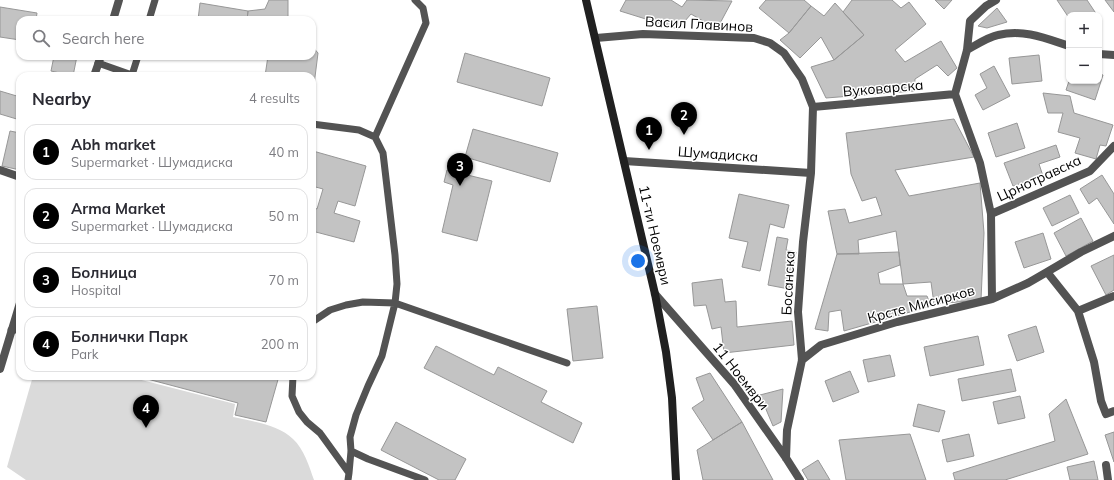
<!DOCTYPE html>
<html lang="en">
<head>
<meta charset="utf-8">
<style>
  body { margin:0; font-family:Mulish,sans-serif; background:#f7f7f7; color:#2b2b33 }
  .controls { position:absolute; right:12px; top:12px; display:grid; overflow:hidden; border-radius:8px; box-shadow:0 1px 3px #0004 }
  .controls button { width:36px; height:36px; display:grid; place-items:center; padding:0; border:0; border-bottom:1px solid #e1e1e2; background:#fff; color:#2b2b33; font:20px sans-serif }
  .you { position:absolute; left:638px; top:261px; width:14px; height:14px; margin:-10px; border:3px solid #fff; border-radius:50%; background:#1a73e8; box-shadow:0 0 0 6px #1a73e833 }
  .badge { display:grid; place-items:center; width:26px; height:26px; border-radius:50%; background:#000; color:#fff; font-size:13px; font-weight:700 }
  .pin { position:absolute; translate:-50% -33px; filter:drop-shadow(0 1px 2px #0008) }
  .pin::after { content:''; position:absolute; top:21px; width:14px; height:12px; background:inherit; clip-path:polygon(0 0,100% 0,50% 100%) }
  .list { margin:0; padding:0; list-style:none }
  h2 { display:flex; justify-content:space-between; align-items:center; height:52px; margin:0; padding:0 16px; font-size:17px }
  h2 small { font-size:13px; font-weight:400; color:#7c7c81 }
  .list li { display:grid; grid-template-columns:26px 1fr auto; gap:12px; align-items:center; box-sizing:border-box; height:56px; margin:0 8px 8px; padding:0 8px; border:1px solid #e1e1e2; border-radius:12px }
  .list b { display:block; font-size:15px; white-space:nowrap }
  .list p { margin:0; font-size:13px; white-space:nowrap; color:#7c7c81 }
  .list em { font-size:13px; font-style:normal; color:#7c7c81 }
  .icon { flex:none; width:22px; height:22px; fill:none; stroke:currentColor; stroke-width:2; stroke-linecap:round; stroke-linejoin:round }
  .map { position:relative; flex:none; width:1114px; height:480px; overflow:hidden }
  .search { position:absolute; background:#fff; box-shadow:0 1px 3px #0004; left:16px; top:16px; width:300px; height:44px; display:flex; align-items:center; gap:10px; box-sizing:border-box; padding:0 14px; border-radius:12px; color:#7c7c81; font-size:15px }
  .panel { position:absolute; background:#fff; box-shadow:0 1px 3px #0004; left:16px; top:72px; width:300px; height:308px; border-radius:12px }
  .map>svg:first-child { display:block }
  .green { fill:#dadada }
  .building { fill:#c3c3c3; stroke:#979797 }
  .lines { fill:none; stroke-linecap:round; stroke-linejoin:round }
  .lane { stroke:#535353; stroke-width:7 }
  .street { stroke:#535353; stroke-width:8 }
  .secondary { stroke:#202020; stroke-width:8 }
  .labels { text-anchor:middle; stroke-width:3; stroke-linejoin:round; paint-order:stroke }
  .street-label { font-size:14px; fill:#000; stroke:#fff }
</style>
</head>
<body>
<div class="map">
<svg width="1114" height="480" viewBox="0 0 1114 480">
  <rect width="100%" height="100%" fill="#fff"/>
  <path class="green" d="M33 376H126L235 404 233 417C251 421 279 425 293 439 304 449 309 466 314 480H26L7 467Z"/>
  <path class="building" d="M269 0H288V20H247L248 11 265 9Z
    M626 0H671L682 7 687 0 732 1 717 29 691 14 678 29 620 11Z
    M766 0H804L811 6 789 33 759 8Z
    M852 0H892L901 8 909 2 926 24 895 50 905 62 941 41 957 68 948 76 937 65 915 79 914 91 826 98 811 67 834 60 864 35 843 12Z
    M935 0H952L944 9Z
    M1057 0H1087L1097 15H1069V18Z
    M1105 0H1114V12Z
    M200 3 248 11 247 20H198Z
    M835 3 864 35 834 60 821 37 800 58 780 40 789 33 811 6 824 16Z
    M0 7 37 13 36 20H20V40L0 37Z
    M997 8 1007 22 987 28 978 26Z
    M312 46 318 53 314 85 312 84V76H265L268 56H312Z
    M465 53 550 78 542 106 457 82Z
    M1039 55 1042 81 1012 84 1009 58Z
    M54 56H77L73 76 51 71Z
    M994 66 1010 96 983 110 975 95 987 88 980 74Z
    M1099 74 1103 75 1095 100 1066 90 1069 81H1099Z
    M0 91 20 97V120L0 114Z
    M1043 93 1070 96 1074 113 1113 125 1106 146 1100 145 1096 159 1075 153 1080 138 1058 132 1063 113H1048Z
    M954 119 974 157 895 170 909 196 980 183 984 233 981 300 934 304 931 282 903 284 896 231 858 240 859 254H837L828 211 845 209 849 223 882 215 876 197 862 201 851 174 846 133Z
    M1017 123 1025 148 996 157 988 133Z
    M473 129 558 153 550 182 465 157Z
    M10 131 20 133V170L2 166Z
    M1056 145 1060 157 1039 164 1043 176 1013 186 1004 163Z
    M313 151 366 166 355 206 338 201 334 213 360 221 354 242 312 231V207L317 209 323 189 312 186Z
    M447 170 492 181 477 241 442 232 453 185 444 182Z
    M1102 175 1114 194V224L1097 198 1089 204 1080 189Z
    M739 194 789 205 784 228 770 224 760 271 742 267 748 242 729 238Z
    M1070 195 1079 213 1052 226 1043 208Z
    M1081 218 1093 241 1066 256 1054 233Z
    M1043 233 1051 259 1024 268 1015 242Z
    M777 237 788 239 786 250 796 252 789 289 768 285Z
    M899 252 900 265 878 273 880 284H903L907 296H927L931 306 844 331 841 310 829 312 828 331 815 329 837 254Z
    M1114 255V290L1106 295 1091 266Z
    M722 279 725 302 736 301 737 327 792 321 794 345 724 353 721 327 712 329 706 305 694 306 692 283Z
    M597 306 603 358 573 361 567 309Z
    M1036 326 1044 352 1017 361 1008 335Z
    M978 336 984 365 930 376 924 347Z
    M436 346 494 375 498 367 547 391 541 402 582 423 573 443 424 368Z
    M890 355 895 376 868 382 863 360Z
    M1011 369 1016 391 962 401 958 379Z
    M850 371 859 392 833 402 825 381Z
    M710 373 742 422 713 440 692 408 704 400 696 378Z
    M136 376H279L266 422 235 415 238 403Z
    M783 389 781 422 773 426 760 395Z
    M1020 396 1025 418 998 424 993 402Z
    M1066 399 1088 454 1005 480H955L953 473 1055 441 1049 414Z
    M918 404 945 411 939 432 913 426Z
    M396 422 466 459 455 480H439L381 450Z
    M742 422 773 480H703L697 450Z
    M1114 432V462L1105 435Z
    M910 434 926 480H846L839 440Z
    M969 434 974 456 947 462 942 440Z
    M818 460 830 480H808L802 470Z
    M1094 461 1098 480H1070L1067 467Z"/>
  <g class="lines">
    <path class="lane" d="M149 20 155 0
      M98 63 132 75
      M134 76 132 75 138 56
      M312 124 359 130 375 137 383 153 395 255 397 284 395 303 382 356 368 386 356 415 350 437 351 451 349 473
      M375 137 426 23 423 8 415 0
      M312 322 330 310 346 305 363 302 395 303 567 363
      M11 330H20
      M293 376 292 396 299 412 307 422 320 433 349 473 348 480
      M351 451 368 459 425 480"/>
    <path class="street" d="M113 20 119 0
      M596 38 643 34 754 38 770 43 784 53 802 79 813 107 811 173 803 242 798 312 802 360 787 430 786 458
      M967 50C976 45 988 37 998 35 1024 29 1045 38 1069 46
      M1099 54 1114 55
      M94 76 101 56
      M813 107 955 94
      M624 161 811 173
      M0 170 20 177
      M991 214 1090 171 1114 146
      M1047 272 1081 252 1114 236
      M655 294 734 384 786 458 800 480
      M992 299 991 214 980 163 955 94 967 50 970 21 986 6 996 0
      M1078 311 1114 296
      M802 360 821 345 897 322 992 299 1028 283 1047 272 1078 311 1094 362 1101 401 1106 414 1114 411
      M0 369 20 303
      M1106 465 1108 480"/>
    <path class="secondary" d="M586 0 655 294 666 352 672 398 676 480"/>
  </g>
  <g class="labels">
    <g class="street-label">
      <text transform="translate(699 24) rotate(3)" y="5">Васил Главинов</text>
      <text transform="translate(883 88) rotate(-5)" y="5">Вуковарска</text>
      <text transform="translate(718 154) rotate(4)" y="5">Шумадиска</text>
      <text transform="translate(1039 178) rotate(-25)" y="5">Црнотравска</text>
      <text transform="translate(655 235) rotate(77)" y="5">11-ти Ноември</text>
      <text transform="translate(788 283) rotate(-87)" y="5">Босанска</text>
      <text transform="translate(921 304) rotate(-15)" y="5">Крсте Мисирков</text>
      <text transform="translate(741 376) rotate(52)" y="5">11 Ноември</text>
    </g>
  </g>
</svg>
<div class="controls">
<button>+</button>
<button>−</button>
</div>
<div class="you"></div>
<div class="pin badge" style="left:649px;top:150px">1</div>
<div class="pin badge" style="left:684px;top:135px">2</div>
<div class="pin badge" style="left:460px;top:186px">3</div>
<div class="pin badge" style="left:146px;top:428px">4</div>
<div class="search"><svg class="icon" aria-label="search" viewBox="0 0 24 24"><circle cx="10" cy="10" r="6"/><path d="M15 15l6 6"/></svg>Search here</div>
<section class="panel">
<h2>Nearby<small>4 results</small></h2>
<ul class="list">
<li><span class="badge">1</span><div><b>Abh market</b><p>Supermarket · Шумадиска</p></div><em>40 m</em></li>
<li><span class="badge">2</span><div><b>Arma Market</b><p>Supermarket · Шумадиска</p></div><em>50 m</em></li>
<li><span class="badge">3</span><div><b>Болница</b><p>Hospital</p></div><em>70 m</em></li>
<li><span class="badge">4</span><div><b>Болнички Парк</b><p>Park</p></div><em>200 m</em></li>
</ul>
</section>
</div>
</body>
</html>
